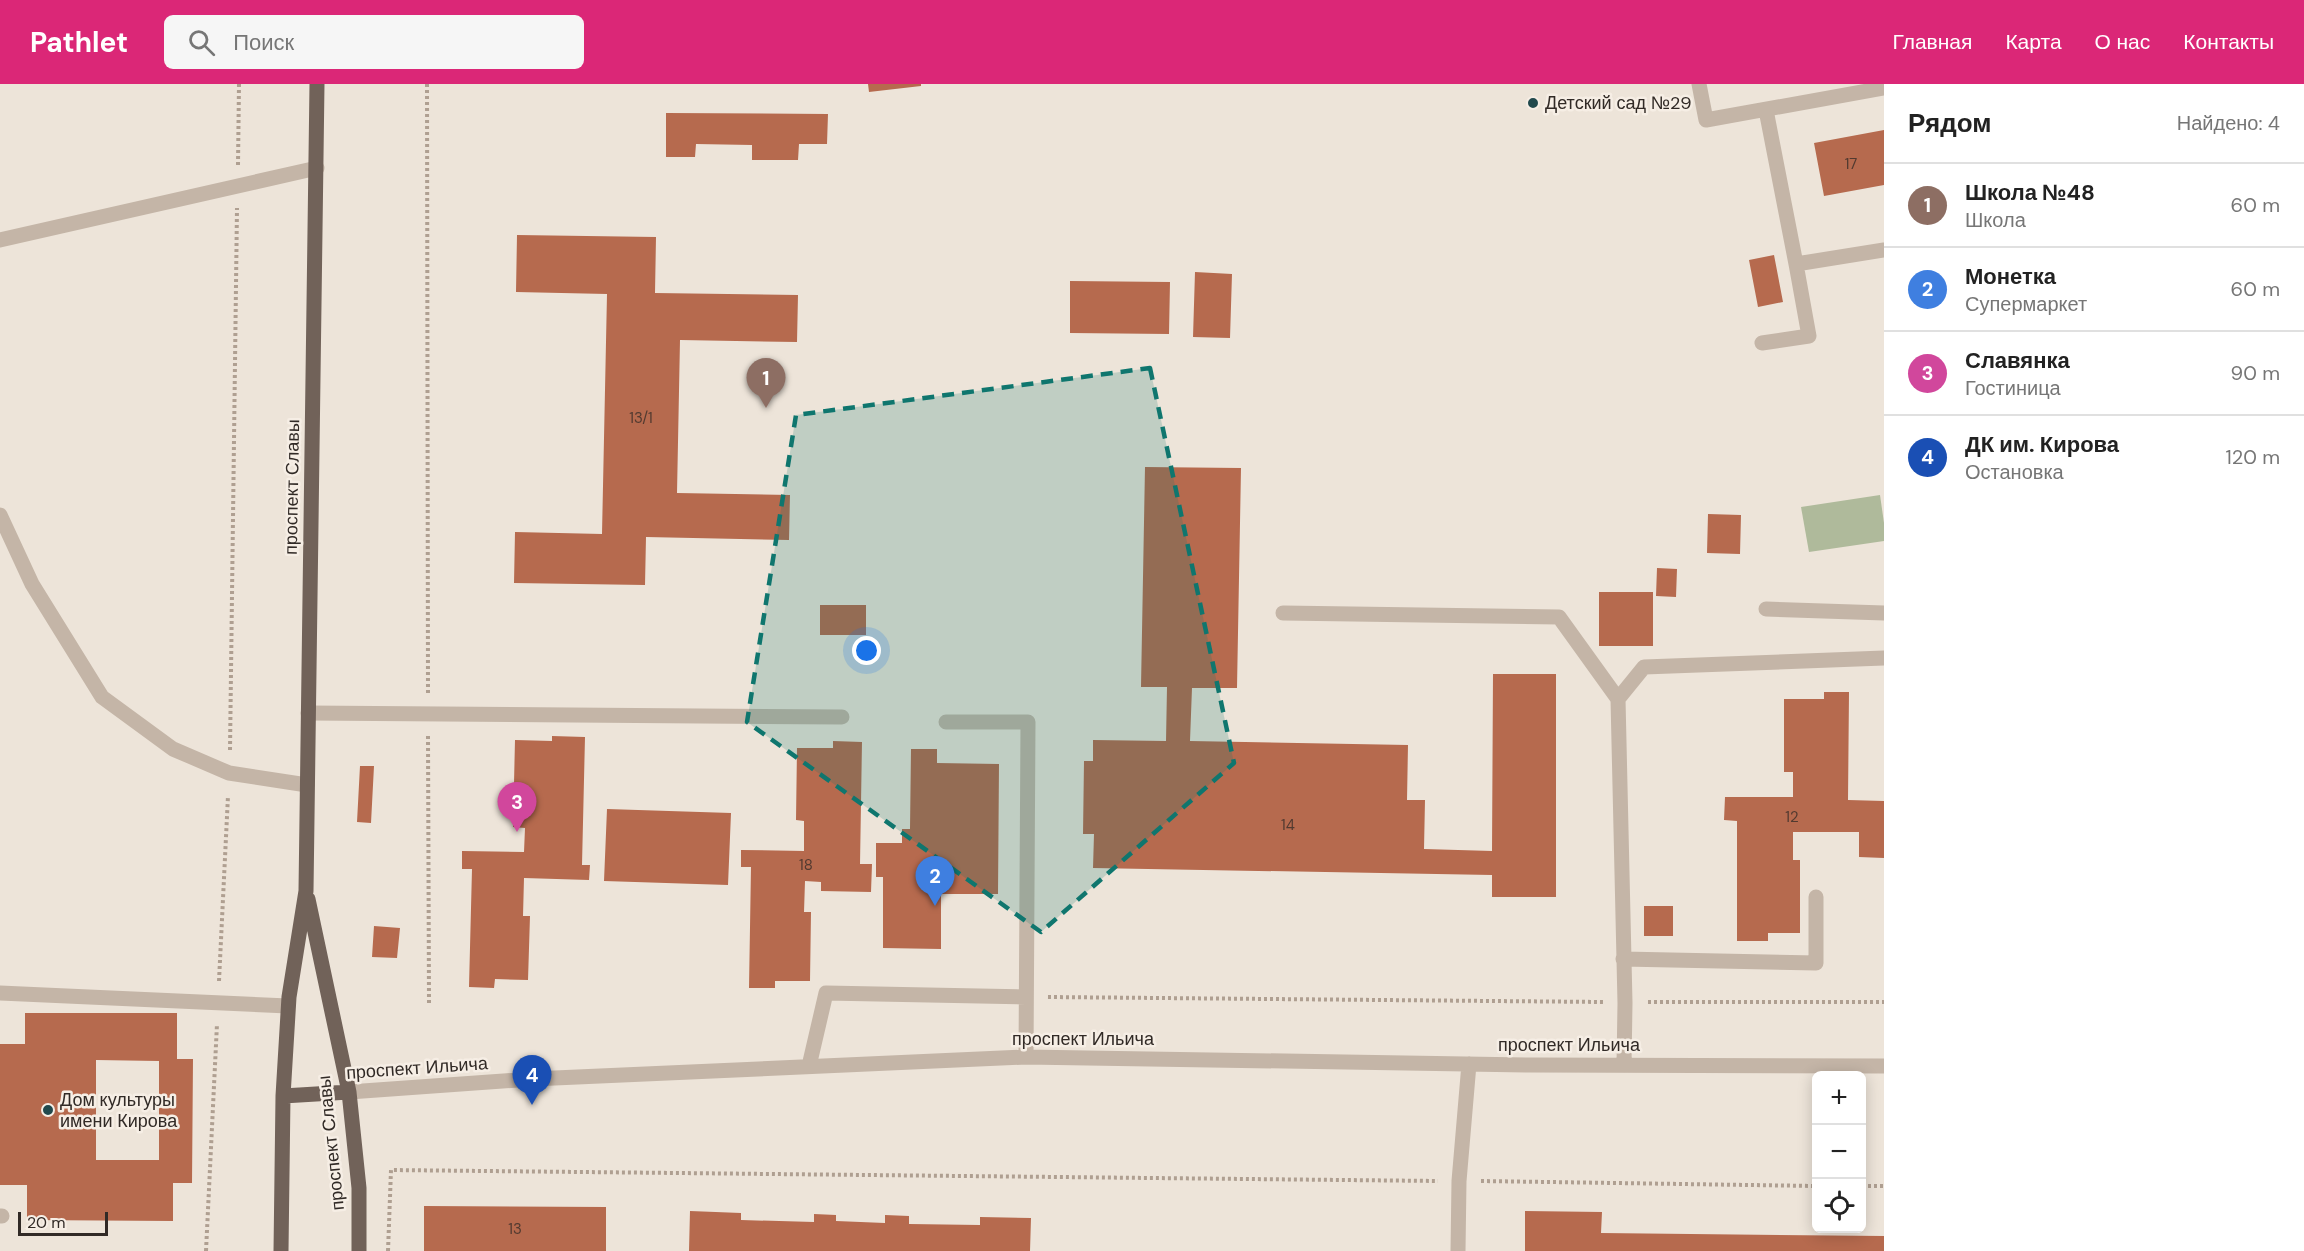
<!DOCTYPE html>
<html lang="ru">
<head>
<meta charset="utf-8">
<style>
  body { margin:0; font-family:"DM Sans",sans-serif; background:#f6f6f6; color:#222 }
  .controls { position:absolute; right:18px; bottom:18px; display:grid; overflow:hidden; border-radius:9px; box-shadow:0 3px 15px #0003 }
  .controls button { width:54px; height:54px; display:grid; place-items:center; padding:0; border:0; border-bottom:2px solid #e0e0e0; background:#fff; color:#222; font:30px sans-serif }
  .scale { position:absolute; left:18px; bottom:15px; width:90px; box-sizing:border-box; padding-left:6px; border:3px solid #312a26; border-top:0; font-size:16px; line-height:21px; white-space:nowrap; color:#312a26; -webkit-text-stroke:4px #f6eee5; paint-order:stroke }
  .you { position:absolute; left:867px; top:567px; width:21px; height:21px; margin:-15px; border:4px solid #fff; border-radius:50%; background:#1a73e8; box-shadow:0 0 0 9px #1a73e833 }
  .badge { display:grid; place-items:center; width:39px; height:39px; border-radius:50%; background:#db2777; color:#fff; font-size:20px; font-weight:700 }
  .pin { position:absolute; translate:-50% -50px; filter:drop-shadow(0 2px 3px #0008) }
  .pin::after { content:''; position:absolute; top:32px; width:21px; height:18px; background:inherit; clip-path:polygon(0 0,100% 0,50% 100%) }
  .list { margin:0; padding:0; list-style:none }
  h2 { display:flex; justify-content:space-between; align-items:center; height:78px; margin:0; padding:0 24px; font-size:26px }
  h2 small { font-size:20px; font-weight:400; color:#767676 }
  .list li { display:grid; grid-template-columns:39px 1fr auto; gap:18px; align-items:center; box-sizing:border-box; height:84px; padding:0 24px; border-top:2px solid #e0e0e0 }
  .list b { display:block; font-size:22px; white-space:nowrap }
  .list p { margin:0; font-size:20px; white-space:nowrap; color:#767676 }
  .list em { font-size:20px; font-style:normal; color:#767676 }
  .icon { flex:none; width:33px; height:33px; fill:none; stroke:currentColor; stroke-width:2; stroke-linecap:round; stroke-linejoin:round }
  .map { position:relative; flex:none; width:1884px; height:1167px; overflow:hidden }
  header { display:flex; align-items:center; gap:36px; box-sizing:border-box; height:84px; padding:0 30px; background:#db2777; color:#fff }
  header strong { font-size:28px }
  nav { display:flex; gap:33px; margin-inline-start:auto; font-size:21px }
  .search { width:420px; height:54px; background:#f6f6f6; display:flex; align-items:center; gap:15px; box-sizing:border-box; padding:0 21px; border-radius:9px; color:#767676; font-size:22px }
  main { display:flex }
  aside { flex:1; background:#fff }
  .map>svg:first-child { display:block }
  .green { fill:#afba9b }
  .building { fill:#b66a4e; fill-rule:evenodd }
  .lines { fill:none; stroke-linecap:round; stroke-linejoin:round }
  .path { stroke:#af9f91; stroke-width:4; stroke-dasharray:3 3; stroke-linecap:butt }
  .minor { stroke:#c4b5a7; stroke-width:15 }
  .major { stroke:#716259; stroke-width:15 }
  .marked { fill:#0f766e; fill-opacity:0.2; stroke:#0f766e; stroke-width:4.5; stroke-dasharray:12 8; stroke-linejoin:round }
  .poi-dot { fill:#21494d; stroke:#f6eee5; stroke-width:2 }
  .labels { text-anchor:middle; stroke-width:5; stroke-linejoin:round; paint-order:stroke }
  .number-label { font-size:15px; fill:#523a30 }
  .poi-label { font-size:18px; fill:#312a26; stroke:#f6eee5; text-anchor:start }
  .street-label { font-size:18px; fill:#312a26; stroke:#f6eee5 }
</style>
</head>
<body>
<header>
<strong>Pathlet</strong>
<div class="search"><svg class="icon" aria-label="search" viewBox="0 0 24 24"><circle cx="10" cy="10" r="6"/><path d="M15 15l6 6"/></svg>Поиск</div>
<nav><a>Главная</a><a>Карта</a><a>О нас</a><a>Контакты</a></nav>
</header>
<main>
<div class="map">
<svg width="1884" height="1167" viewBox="0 0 1884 1167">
  <rect width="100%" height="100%" fill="#ede4d9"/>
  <path class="green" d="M1880 411 1884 439V457L1809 468 1801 423Z"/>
  <path class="building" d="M868 0H921V2L869 8Z
    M666 29 828 30 827 60H799L798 76H752V61L696 60 695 73H666Z
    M1884 46V101L1824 112 1814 59Z
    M517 151 656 153 655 209 798 211 797 258 680 256 677 409 790 411 789 456 646 453 645 501 514 499 515 448 602 450 607 210 516 208Z
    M1774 171 1783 218 1758 223 1749 176Z
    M1195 188 1232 190 1230 254 1193 253Z
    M1070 197 1170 198 1169 250 1070 249Z
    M1145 383 1241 384 1237 604H1192L1190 657 1408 661 1407 716H1425L1424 765 1492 767 1493 590H1556V813H1492V791L1093 784 1094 750H1083L1084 677H1093V656L1166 657 1167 603H1141Z
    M1708 430 1741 431 1740 470 1707 469Z
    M1657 484 1677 485 1676 513 1656 512Z
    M1599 508H1653V562H1599Z
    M820 521H866V551H820Z
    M1824 608H1849L1848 716 1884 717V774L1859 773V748H1793V776H1800V849H1768V857H1737V737L1724 736 1725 713H1793V688H1784V615H1824Z
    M552 652 585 653 582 781H590L589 796 524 794 523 832H530L528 896 495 895 494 904 469 903 472 785H462V767L524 768 525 744 513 743 515 656 552 657Z
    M833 657 862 658 860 780H872L871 808 821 807V798L805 797 804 828H811L810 897H775V904H749L751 783H741V766L804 767V737L796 736 797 664H833Z
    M911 665H937V679L999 680 998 810H941V865L883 864V793H876V759H902V745H910Z
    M360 682H374L371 739 357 738Z
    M607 725 731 729 728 801 604 797Z
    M1644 822H1673V852H1644Z
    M374 842 400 844 397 874 372 873Z
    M25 929H177V975H193L192 1099H173V1137L27 1136V1101H0V960H25ZM96 976 159 977V1076H96Z
    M424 1122 606 1123V1167H424Z
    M690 1127 741 1129V1136L814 1138V1130L836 1131V1137L885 1139V1131L909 1132V1140L980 1141V1133L1031 1134 1030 1167H689Z
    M1525 1127 1602 1128 1601 1149 1884 1152V1167H1525Z"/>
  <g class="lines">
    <path class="path" d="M427 0 428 609
      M238 81 239 0
      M428 652 429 919
      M230 666 237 124
      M219 897 228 712
      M1048 913 1604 918
      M1648 918H1884
      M1481 1097 1816 1102
      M1862 1102H1884
      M206 1167 217 940
      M388 1167 391 1086 1438 1097"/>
    <path class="minor" d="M1699 0 1706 36 1884 4
      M1766 26 1796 180 1884 166
      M0 156 317 84
      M1762 259 1809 252 1796 180
      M0 431 32 500 102 613 173 665 229 689 307 701
      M1766 525 1884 529
      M1283 529 1559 533 1618 615
      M308 629 842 633
      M946 638H1028L1026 973
      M1623 875 1816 879V813
      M0 909 288 922
      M1624 981 1625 919 1618 615 1644 583 1884 574
      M809 982 826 909 1026 913
      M349 1008 532 995 1026 973 1531 981 1884 982
      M0 1132H2
      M1458 1167 1459 1097 1469 980"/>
    <path class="major" d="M308 815 349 1008 359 1104V1167
      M283 1012 349 1008
      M281 1167 283 1012 289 913 306 807 317 0"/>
  </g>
  <path class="marked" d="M1150 284 1234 679 1041 848 747 638 796 331Z"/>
  <g class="poi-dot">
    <circle cx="1533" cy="19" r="6"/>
    <circle cx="48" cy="1026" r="6"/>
  </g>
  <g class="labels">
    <g class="number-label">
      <text x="1851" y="85">17</text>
      <text x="641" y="339">13/1</text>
      <text x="1792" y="738">12</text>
      <text x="1288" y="746">14</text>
      <text x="806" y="786">18</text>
      <text x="515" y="1150">13</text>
    </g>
    <g class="poi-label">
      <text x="1545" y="25">Детский сад №29</text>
      <text x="60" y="1022">Дом культуры<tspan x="60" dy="21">имени Кирова</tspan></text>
    </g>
    <g class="street-label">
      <text transform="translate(292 403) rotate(-89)" y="6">проспект Славы</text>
      <text x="1083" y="961">проспект Ильича</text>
      <text x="1569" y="967">проспект Ильича</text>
      <text transform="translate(417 984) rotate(-4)" y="6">проспект Ильича</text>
      <text transform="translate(331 1059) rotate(-96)" y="6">проспект Славы</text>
    </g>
  </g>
</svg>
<div class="controls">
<button>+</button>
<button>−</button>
<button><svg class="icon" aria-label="locate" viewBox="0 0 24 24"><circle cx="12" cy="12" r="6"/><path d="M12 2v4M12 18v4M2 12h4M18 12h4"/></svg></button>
</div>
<div class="scale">20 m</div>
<div class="you"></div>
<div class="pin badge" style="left:766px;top:324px;background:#8d6e63">1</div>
<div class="pin badge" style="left:935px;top:822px;background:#3f7fe0">2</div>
<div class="pin badge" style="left:517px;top:748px;background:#d1479c">3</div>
<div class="pin badge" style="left:532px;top:1021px;background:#1a4fb4">4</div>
</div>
<aside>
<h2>Рядом<small>Найдено: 4</small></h2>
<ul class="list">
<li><span class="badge" style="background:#8d6e63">1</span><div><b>Школа №48</b><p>Школа</p></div><em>60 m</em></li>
<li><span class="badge" style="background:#3f7fe0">2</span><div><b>Монетка</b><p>Супермаркет</p></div><em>60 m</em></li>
<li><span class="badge" style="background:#d1479c">3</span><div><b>Славянка</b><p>Гостиница</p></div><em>90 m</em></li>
<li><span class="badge" style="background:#1a4fb4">4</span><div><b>ДК им. Кирова</b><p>Остановка</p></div><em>120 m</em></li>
</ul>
</aside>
</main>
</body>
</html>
